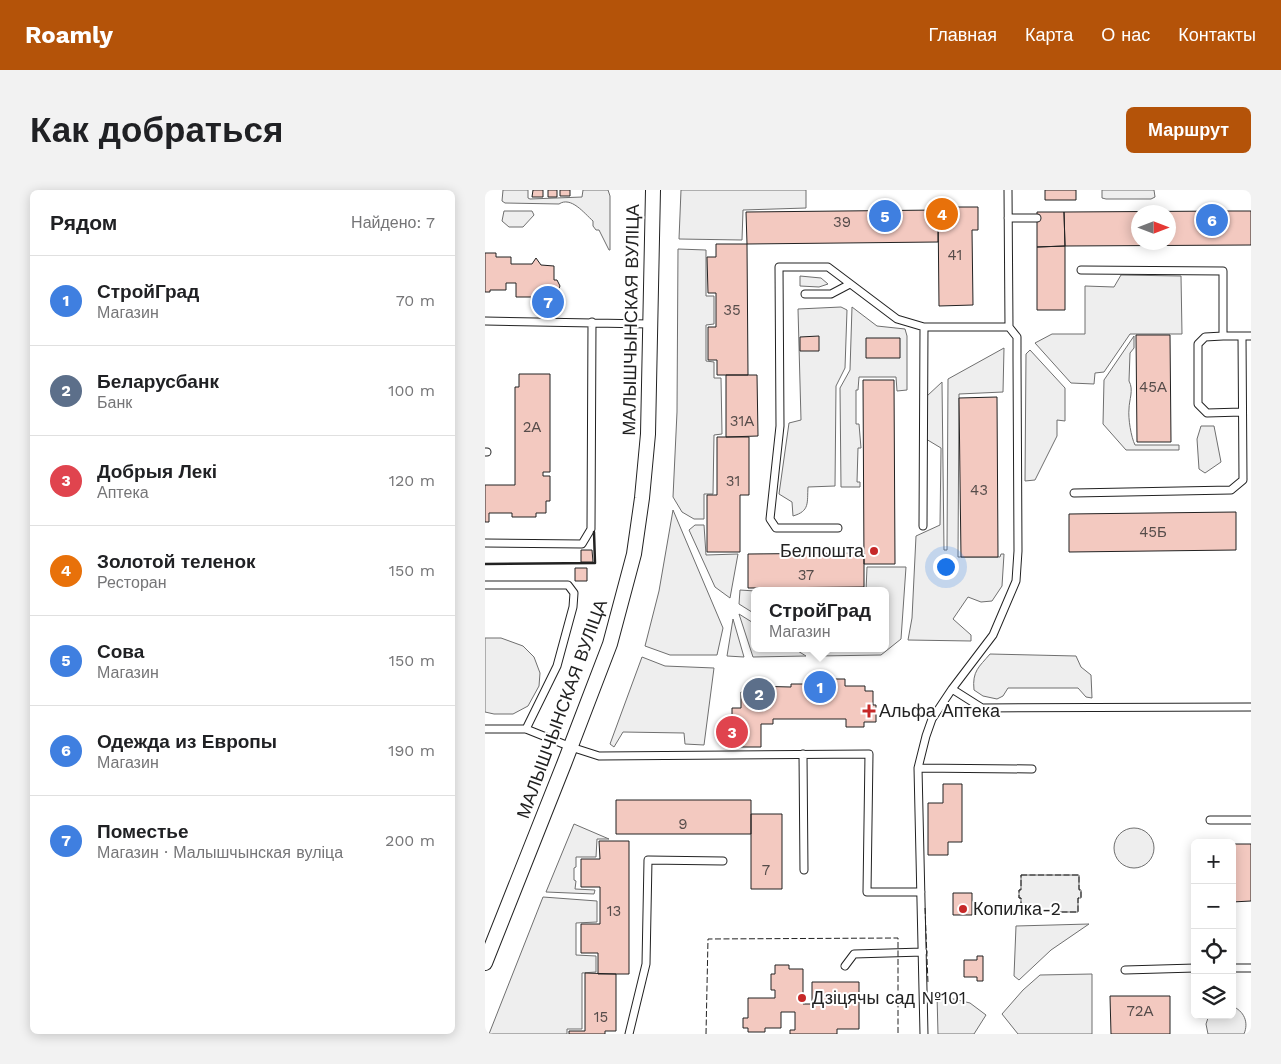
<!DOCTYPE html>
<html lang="ru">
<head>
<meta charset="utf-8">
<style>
  body { margin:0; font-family:"Work Sans",sans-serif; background:#f2f2f2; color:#202124 }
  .controls { position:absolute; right:15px; bottom:15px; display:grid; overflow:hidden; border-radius:8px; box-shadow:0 2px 12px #0003 }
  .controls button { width:45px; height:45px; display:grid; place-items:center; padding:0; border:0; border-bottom:1px solid #e0e0e0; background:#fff; color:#202124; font:25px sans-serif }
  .compass { position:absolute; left:646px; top:15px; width:45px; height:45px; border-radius:50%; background:#fff; box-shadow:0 2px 12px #0003; rotate:90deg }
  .you { position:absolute; left:460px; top:376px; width:18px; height:18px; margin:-12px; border:4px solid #fff; border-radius:50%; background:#1a73e8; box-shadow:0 0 0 8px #1a73e833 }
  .badge { display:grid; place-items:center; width:32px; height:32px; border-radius:50%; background:#b45309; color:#fff; font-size:16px; font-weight:700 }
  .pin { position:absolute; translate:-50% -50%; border:2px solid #fff; box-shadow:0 1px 5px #0006 }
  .popup { position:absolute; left:266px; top:397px; width:138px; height:65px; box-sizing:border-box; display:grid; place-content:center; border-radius:8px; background:#fff; filter:drop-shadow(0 1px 4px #0005); font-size:16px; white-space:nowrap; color:#757577 }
  .popup b { font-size:19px; color:#202124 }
  .popup::after { content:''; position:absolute; left:50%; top:100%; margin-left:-10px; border:10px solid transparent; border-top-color:#fff }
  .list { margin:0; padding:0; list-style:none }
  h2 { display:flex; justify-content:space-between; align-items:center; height:65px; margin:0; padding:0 20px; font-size:21px }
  h2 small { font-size:16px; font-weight:400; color:#757577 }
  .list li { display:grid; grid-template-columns:32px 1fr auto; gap:15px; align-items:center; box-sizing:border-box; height:90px; padding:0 20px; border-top:1px solid #e0e0e0 }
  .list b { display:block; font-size:19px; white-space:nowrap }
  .list p { margin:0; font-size:16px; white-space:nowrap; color:#757577 }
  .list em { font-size:16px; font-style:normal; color:#757577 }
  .icon { flex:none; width:28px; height:28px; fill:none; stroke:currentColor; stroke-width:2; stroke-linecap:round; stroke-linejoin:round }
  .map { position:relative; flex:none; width:766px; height:844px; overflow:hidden; border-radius:8px }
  header { display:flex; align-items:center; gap:30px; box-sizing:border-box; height:70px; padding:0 25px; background:#b45309; color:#fff }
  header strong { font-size:24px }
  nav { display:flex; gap:28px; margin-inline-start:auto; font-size:18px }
  .intro { display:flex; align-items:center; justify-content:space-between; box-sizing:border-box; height:120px; padding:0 30px }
  h1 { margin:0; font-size:35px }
  .button { padding:12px 22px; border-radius:8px; background:#b45309; color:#fff; font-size:18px; font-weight:700 }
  main { display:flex; gap:30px; padding:0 30px }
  aside { flex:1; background:#fff; border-radius:8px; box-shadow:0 2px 12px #0003 }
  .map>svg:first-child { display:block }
  .green { fill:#eee; stroke:#6f6f6f }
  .building { fill:#f3c9c0; stroke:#222; fill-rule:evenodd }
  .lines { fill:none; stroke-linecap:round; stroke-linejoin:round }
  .service-casing { stroke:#222; stroke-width:9 }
  .minor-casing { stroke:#222; stroke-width:16 }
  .service { stroke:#fff; stroke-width:7 }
  .minor { stroke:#fff; stroke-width:14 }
  .fence { stroke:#222; stroke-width:1; stroke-dasharray:6 2.5; stroke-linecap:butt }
  .wall { stroke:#222; stroke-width:2.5 }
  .poi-dot { fill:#c62828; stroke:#fff; stroke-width:2 }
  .labels { text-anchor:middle; stroke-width:4; stroke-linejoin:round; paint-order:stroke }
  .number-label { font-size:15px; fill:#564c4a }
  .street-label { font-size:18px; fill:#222; stroke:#fff }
  .poi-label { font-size:18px; fill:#222; stroke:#fff; text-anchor:start }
</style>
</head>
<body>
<header>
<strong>Roamly</strong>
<nav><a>Главная</a><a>Карта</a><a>О нас</a><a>Контакты</a></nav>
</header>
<div class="intro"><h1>Как добраться</h1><a class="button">Маршрут</a></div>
<main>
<aside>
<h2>Рядом<small>Найдено: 7</small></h2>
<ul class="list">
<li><span class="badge" style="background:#3f7fe0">1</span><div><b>СтройГрад</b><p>Магазин</p></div><em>70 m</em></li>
<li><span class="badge" style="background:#5c6f8a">2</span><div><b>Беларусбанк</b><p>Банк</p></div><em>100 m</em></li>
<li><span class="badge" style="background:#e0444e">3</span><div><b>Добрыя Лекі</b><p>Аптека</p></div><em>120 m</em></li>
<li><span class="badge" style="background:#e8710a">4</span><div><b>Золотой теленок</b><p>Ресторан</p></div><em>150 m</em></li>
<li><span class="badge" style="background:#3f7fe0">5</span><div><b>Сова</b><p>Магазин</p></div><em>150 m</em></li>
<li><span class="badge" style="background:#3f7fe0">6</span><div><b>Одежда из Европы</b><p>Магазин</p></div><em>190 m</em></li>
<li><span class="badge" style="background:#3f7fe0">7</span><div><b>Поместье</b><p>Магазин · Малышчынская вуліца</p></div><em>200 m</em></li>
</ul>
</aside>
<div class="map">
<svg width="766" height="844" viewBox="0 0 766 844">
  <rect width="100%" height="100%" fill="#fff"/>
  <path class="green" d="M18 0H43V8L45 9 97 7 98 0H123L125 6V60H124L114 40H111L108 36V31C99 23 86 6 74 14L20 13 17 11Z
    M196 0H321V18L258 20 257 50 194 49Z
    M617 0H669L670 7 666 9H621L617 8Z
    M19 21H47L49 25 38 37H24L17 31Z
    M193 59 221 60V106H229V134L221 135V171L229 172V188H236L237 244 229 245 228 304H219V329H209L197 322 188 307 192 222Z
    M636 85 696 86 697 144H645L619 182 610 183 609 194 586 193 550 153 567 144H600V96L629 97Z
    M315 86 336 88 343 94 334 97 315 96Z
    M356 117 362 120 360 178 351 196 350 296 323 297C322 313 325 321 308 326L307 312 294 304 304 233 316 230 313 119Z
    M367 117 392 136 420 139 422 146V200L412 201 411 187H374L373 200H371V234H374L376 258H373L372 292H375V297H356L355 198 365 180Z
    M649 146V158L645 163 644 191C649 200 644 210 644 219 643 228 646 247 650 255H694V260H641L618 234 619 190Z
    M519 158 518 202 474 204 473 367H515L516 364H519L517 396 507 411 496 412 483 407 468 429 486 445V451L423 450 427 428 431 346 455 335 456 258 441 249 442 206 457 192 459 360H462L463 189Z
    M545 160 580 198V231L572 230V246L550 290 540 291 541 164Z
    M716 236H729L736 272 720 283 714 279 712 249Z
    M188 320 238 438 232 465H185L160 456 174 401Z
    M210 335H219L221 365 253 364 245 408 230 397 204 340Z
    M382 377H421L416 449 396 465 334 466 322 458H400V401H381Z
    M255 400 270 401V424L254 414Z
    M254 424 270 434V458H308L321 466 268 467Z
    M248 429 259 467 242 466Z
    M0 448H16L38 456 49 467 55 483 54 496 43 516 28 524H9L0 522Z
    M505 464 591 466 596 477 606 485 607 508 601 507 593 498H523L518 506 512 509 498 506 489 500C487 481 494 477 505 464Z
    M157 467 180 476 229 478 219 555 200 554 199 543 138 542 129 557 125 554Z
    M89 634 124 649H112L111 667H91V677L89 678V690L91 691 90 699 110 700 109 704 61 702Z
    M629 658a20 20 0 1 1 40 0a20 20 0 1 1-40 0Z
    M536 685H594V699L596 700V708H593V722H536V708H534V700L536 699Z
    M58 707 112 711V732L91 733V765L111 766V782L97 783V839H82V844H4Z
    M604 734 566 760 534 790 529 786 531 736Z
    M607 784V844H533L517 824 538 800 555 785Z
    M452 805 485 813 501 825 489 844H453Z
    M747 816C759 821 764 832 759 844H723L721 834 724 825H747Z"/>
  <path class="building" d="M48 0H58V7H47Z
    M63 0H72V7H63Z
    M75 0H85V6H75Z
    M560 0H591V10H560Z
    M453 17H493V40H487L488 115 454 116Z
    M453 20V52L262 54 261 22Z
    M744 21H766V55L580 56 579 22ZM654 22H684V52H654Z
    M552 22H579L580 56 552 57Z
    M231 54H262L263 185H232V170H223V137H231V103H223L222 67H231Z
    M580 56V120H552V57Z
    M0 63H11V67H26V74H47L51 68 56 75 69 76V90H72L75 96 72 103H69V116H47L46 107H31V93H21V100H5V102H0Z
    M651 145H685L686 252H652Z
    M334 146V161H315V147Z
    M381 148H415V168H381Z
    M34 184H65V282H58V286H65V311H61V323H51V327H27V323H4V332H0V295H30V197H34Z
    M241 185H272L273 246 241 247Z
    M378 190H409L410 374H379Z
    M512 207 513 367H476L474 208Z
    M232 247H264V305H255V362H222V305H232Z
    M751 322V360L584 362V324Z
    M96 360H107L108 372H96Z
    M379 363V397L263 398V364Z
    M90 378H102V391H90Z
    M329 489H360V496H380V501H388V515H391V532H379V537H361V529H288V534H276V557H255V552H242L241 535H247V518H256V502H265V496L306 497V494H329Z
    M458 594H477V652H463V665H443V613H458Z
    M131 610H266V644H131Z
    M266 624H297V699H266Z
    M114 651H144V784H113V763H96V734H115V697H96V669H115Z
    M747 654H766V711L747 712Z
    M468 703H487V725H468Z
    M492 766H498V791H492V787H479V770H492Z
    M290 775H304V779H318V814H327V792H374V839H352V844H305V840H310V822H296V838H280V842H263V838H258V828H263V808H290V800H286V784H290Z
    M100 783 131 784V841H120V844H84V841H100Z
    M625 806H685V844H626Z"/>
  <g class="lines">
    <defs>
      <path id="service" d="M523 28H552
        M596 80 738 81V146H766
        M320 104H346L365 94
        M0 131 165 134
        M738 146 720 147 713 154V214L722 223 757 222
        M0 262H2
        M589 303 746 300 758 290 757 146
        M438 336 439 137
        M353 338H291L285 329 295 236 294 77H343L412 129 439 137H524
        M0 353 97 354 106 339 107 132
        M0 395H83L89 403 88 417 72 476 41 539
        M467 499 497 518 766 517
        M0 539H41L86 557 114 566 384 564 382 702H436
        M318 564 319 680
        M433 578 547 579
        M725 630H766
        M360 776 369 764 438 762
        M747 778H766
        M640 780 710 778
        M144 844 161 774 163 670 238 671
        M439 844 433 578 441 546 447 529 467 499 508 445 531 391 533 361 532 169V147L524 137 523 0"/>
      <path id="minor" d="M0 773 79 574 125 454 149 364 157 308 163 244 168 0"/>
    </defs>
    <use href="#service" class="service-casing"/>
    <use href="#minor" class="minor-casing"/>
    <use href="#service" class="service"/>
    <use href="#minor" class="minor"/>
    <path class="fence" d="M536 685H594V700H596V708H593V722H536V708H534V700H536Z
      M440 718 443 793
      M221 844 223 749 413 748V844"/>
    <path class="wall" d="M0 374 110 373 109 342"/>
  </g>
  <g class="poi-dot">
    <circle cx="389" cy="361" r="5"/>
    <path d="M381.5 513.5h5v5h5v5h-5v5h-5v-5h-5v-5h5z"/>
    <circle cx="478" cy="719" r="5"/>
    <circle cx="317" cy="808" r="5"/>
  </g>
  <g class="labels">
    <g class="number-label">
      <text x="357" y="37">39</text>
      <text x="470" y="70">41</text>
      <text x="247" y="125">35</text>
      <text x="668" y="202">45А</text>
      <text x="257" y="236">31А</text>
      <text x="47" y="242">2А</text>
      <text x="248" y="296">31</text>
      <text x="494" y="305">43</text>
      <text x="668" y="347">45Б</text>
      <text x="321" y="390">37</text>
      <text x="198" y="639">9</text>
      <text x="281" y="685">7</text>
      <text x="129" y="726">13</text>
      <text x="655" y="826">72А</text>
      <text x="116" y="832">15</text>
    </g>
    <g class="street-label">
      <text transform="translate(146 130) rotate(-89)" y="6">МАЛЫШЧЫНСКАЯ ВУЛІЦА</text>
      <text transform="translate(77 519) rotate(-70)" y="6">МАЛЫШЧЫНСКАЯ ВУЛІЦА</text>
    </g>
    <g class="poi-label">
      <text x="379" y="367" text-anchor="end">Белпошта</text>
      <text x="394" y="527">Альфа Аптека</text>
      <text x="488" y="725">Копилка-2</text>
      <text x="327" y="814">Дзіцячы сад №101</text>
    </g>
  </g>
</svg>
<div class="controls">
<button>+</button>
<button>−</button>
<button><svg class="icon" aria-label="locate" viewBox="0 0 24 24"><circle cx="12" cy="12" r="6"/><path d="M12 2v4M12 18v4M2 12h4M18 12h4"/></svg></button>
<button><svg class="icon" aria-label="layers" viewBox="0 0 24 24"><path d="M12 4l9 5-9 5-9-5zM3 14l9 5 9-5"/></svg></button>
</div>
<svg class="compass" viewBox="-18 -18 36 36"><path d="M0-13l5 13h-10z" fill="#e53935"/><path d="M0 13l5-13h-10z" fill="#757577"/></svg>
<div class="you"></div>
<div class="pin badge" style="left:335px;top:497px;background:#3f7fe0">1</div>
<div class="popup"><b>СтройГрад</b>Магазин</div>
<div class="pin badge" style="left:274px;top:504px;background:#5c6f8a">2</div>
<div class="pin badge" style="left:247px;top:542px;background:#e0444e">3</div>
<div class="pin badge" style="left:457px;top:24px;background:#e8710a">4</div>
<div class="pin badge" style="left:400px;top:26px;background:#3f7fe0">5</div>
<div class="pin badge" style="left:727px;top:30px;background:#3f7fe0">6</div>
<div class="pin badge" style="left:63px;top:112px;background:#3f7fe0">7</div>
</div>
</main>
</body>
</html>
